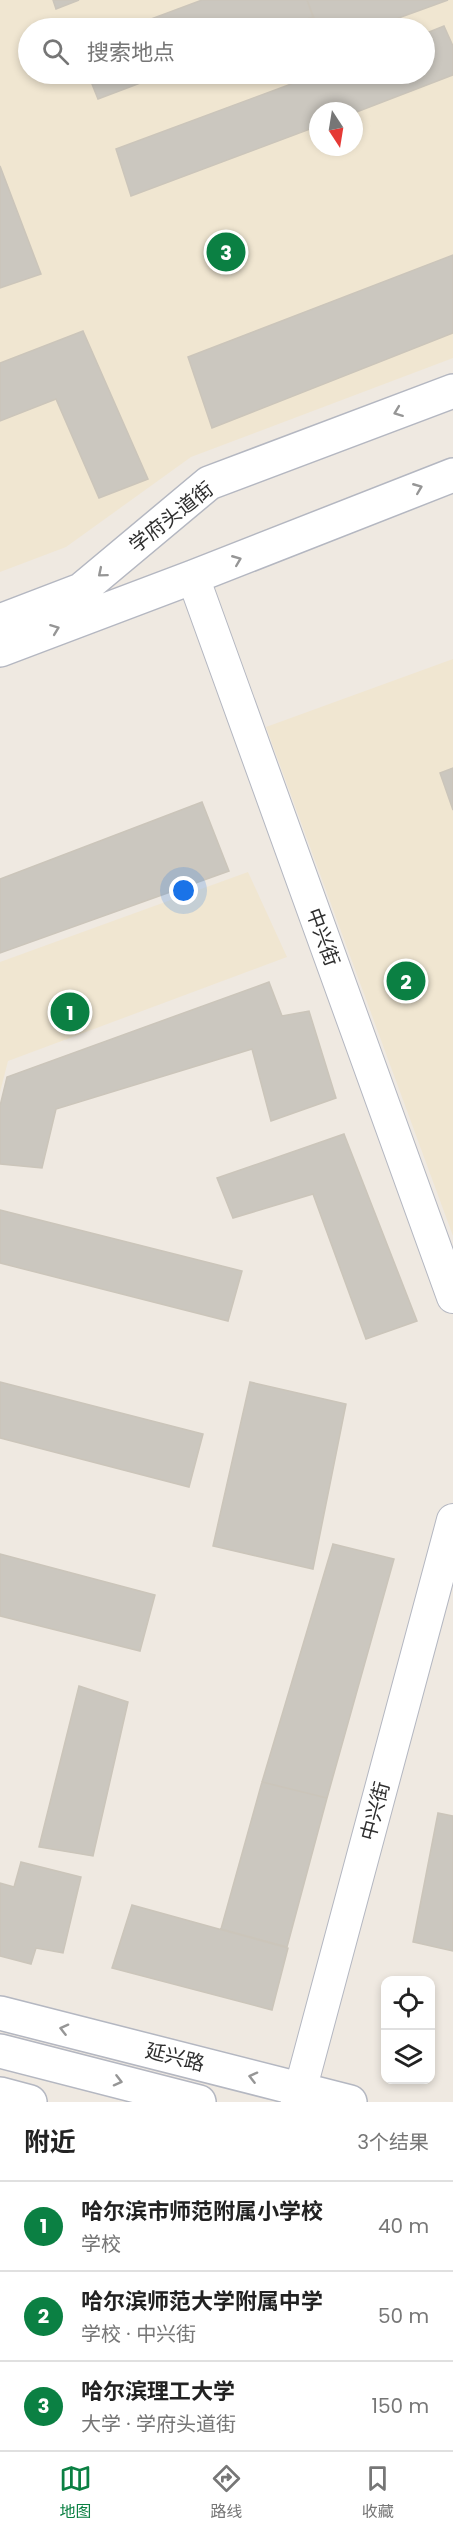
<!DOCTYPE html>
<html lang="zh">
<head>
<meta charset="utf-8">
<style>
  body { margin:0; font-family:Poppins,"Noto Sans SC",sans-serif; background:#f6f6f6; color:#222 }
  .controls { position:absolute; right:18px; bottom:18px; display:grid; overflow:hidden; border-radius:12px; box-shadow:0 3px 9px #0003 }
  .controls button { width:54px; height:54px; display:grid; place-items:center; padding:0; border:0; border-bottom:2px solid #e0e0e0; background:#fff; color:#222; font:30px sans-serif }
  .compass { position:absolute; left:309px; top:102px; width:54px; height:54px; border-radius:50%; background:#fff; box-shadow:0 3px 9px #0003; rotate:168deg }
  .you { position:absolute; left:184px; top:891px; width:21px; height:21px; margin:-15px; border:4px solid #fff; border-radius:50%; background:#1a73e8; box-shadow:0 0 0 9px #1a73e833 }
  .badge { display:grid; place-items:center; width:39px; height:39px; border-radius:50%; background:#0b8043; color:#fff; font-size:20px; font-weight:700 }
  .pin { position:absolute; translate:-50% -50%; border:3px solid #fff; box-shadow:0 2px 6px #0006 }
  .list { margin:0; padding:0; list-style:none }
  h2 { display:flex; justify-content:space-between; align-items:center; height:78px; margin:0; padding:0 24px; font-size:26px }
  h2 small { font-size:20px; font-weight:400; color:#767676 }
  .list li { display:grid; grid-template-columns:39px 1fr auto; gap:18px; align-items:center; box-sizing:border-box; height:90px; padding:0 24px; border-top:2px solid #e0e0e0 }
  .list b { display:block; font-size:22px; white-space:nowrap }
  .list p { margin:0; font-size:20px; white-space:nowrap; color:#767676 }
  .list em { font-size:20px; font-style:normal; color:#767676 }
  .icon { flex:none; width:33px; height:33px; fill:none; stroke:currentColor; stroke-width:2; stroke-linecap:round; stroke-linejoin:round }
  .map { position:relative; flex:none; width:453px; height:2102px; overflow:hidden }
  .search { position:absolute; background:#fff; box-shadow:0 3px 9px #0003; left:18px; right:18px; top:18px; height:66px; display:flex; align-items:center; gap:15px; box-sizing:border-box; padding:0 21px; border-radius:33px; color:#767676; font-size:22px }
  .sheet { height:348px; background:#fff }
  nav { display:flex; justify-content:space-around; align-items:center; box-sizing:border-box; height:84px; border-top:2px solid #e0e0e0; background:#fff; font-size:16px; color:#767676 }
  nav a { display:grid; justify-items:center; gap:3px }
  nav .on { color:#0b8043 }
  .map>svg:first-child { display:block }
  .education { fill:#f0e6d1; fill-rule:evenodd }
  .building { fill:#cbc7bf; stroke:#cbc5ba; stroke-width:1.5 }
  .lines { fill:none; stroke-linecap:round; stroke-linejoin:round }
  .tertiary-casing { stroke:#b4b7c1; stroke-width:34 }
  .secondary-casing { stroke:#b4b7c1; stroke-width:36 }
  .tertiary { stroke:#fff; stroke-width:32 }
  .secondary { stroke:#fff; stroke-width:33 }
  .oneway { stroke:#969696 }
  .labels { text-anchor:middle; stroke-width:5; stroke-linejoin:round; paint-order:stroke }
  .street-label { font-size:20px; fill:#2e2e2e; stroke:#fff }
</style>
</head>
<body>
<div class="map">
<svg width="453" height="2102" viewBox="0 0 453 2102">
  <rect width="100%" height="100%" fill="#efe9e1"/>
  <path class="education" d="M0 0H453V358L191 457 66 547 0 572ZM28 28H424V74H28ZM318 111H354V147H318Z
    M453 659V1236L266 727Z
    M248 872 287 957 8 1061 0 1092V962Z"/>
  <path class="building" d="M53 0H79L56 9Z
    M202 0H307L313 17 282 28H127Z
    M307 0H448L371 28H318Z
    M444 26 453 46V75L354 113 318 111V126L131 196 116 149 318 74H424V34Z
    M88 74H164L98 99Z
    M0 166 41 274 0 288Z
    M453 255V333L212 428 188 357Z
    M83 331 148 479 99 498 56 399 0 421V363Z
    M453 768V810L440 773Z
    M202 802 229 871 0 953V879Z
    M269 982 282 1016 309 1011 336 1098 271 1121 252 1049 56 1109 42 1168 0 1164V1106L7 1077Z
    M344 1134 417 1321 366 1339 313 1194 233 1218 217 1178Z
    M0 1210 242 1271 228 1321 0 1263Z
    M0 1382 203 1434 189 1487 0 1438Z
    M250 1382 346 1404 313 1569 213 1546Z
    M333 1544 394 1559 327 1798 262 1782Z
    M0 1554 155 1595 140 1651 0 1616Z
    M79 1686 128 1702 93 1856 39 1847Z
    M262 1782 327 1798 287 1947 221 1929Z
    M438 1813 453 1816V1951L413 1942Z
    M21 1862 81 1877 63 1953 36 1948 31 1964 0 1956V1883L14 1887Z
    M132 1905 288 1948 272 2010 112 1968Z"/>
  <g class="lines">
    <defs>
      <path id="tertiary" d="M193 577 453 1297
        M297 2102 453 1520"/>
      <path id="secondary" d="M0 621 81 590 209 483 453 391
        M0 650 193 577 453 475
        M0 2013 350 2102
        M0 2051 199 2102
        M0 2094 30 2102"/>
    </defs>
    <use href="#tertiary" class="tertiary-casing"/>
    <use href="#secondary" class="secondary-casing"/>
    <use href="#tertiary" class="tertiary"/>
    <use href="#secondary" class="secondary"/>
  </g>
  <defs><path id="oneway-chevron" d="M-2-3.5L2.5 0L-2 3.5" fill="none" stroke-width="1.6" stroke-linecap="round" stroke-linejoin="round" transform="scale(1.5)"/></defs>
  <g class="oneway">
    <use href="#oneway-chevron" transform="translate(398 412) rotate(159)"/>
    <use href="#oneway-chevron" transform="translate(418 488) rotate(-22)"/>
    <use href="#oneway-chevron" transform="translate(237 560) rotate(-22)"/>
    <use href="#oneway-chevron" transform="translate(102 573) rotate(140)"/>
    <use href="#oneway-chevron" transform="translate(55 629) rotate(-21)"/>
    <use href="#oneway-chevron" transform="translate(64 2029) rotate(-166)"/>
    <use href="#oneway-chevron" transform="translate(253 2077) rotate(-166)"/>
    <use href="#oneway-chevron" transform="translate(118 2081) rotate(14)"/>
  </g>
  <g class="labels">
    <g class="street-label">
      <text transform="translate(171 517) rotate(-38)" y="7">学府头道街</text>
      <text transform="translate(323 937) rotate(70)" y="7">中兴街</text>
      <text transform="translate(375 1811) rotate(-75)" y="7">中兴街</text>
      <text transform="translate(175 2057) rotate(14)" y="7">延兴路</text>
    </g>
  </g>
</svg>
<div class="controls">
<button><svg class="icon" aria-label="locate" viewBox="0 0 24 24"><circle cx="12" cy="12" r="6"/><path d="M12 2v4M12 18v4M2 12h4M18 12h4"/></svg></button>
<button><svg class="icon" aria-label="layers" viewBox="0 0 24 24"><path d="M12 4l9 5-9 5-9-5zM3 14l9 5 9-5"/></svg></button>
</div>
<svg class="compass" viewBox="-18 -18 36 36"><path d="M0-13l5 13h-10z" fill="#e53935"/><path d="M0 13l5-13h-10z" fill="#767676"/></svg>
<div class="you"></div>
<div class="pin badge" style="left:70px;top:1012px">1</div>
<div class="pin badge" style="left:406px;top:981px">2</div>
<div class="pin badge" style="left:226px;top:252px">3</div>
<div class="search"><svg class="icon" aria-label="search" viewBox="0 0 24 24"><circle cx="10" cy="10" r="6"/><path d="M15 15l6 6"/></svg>搜索地点</div>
</div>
<section class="sheet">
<h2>附近<small>3个结果</small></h2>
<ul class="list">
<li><span class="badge">1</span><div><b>哈尔滨市师范附属小学校</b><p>学校</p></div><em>40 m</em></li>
<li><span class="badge">2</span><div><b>哈尔滨师范大学附属中学</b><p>学校 · 中兴街</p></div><em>50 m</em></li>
<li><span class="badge">3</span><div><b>哈尔滨理工大学</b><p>大学 · 学府头道街</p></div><em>150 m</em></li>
</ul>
</section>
<nav>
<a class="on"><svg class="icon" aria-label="map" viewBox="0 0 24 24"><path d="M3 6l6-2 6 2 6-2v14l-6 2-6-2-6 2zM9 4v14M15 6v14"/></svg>地图</a>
<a><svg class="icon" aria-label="directions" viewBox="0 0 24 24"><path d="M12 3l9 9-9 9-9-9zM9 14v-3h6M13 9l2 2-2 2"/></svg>路线</a>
<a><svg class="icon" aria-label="saved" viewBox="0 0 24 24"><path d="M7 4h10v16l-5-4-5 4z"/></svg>收藏</a>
</nav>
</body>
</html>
